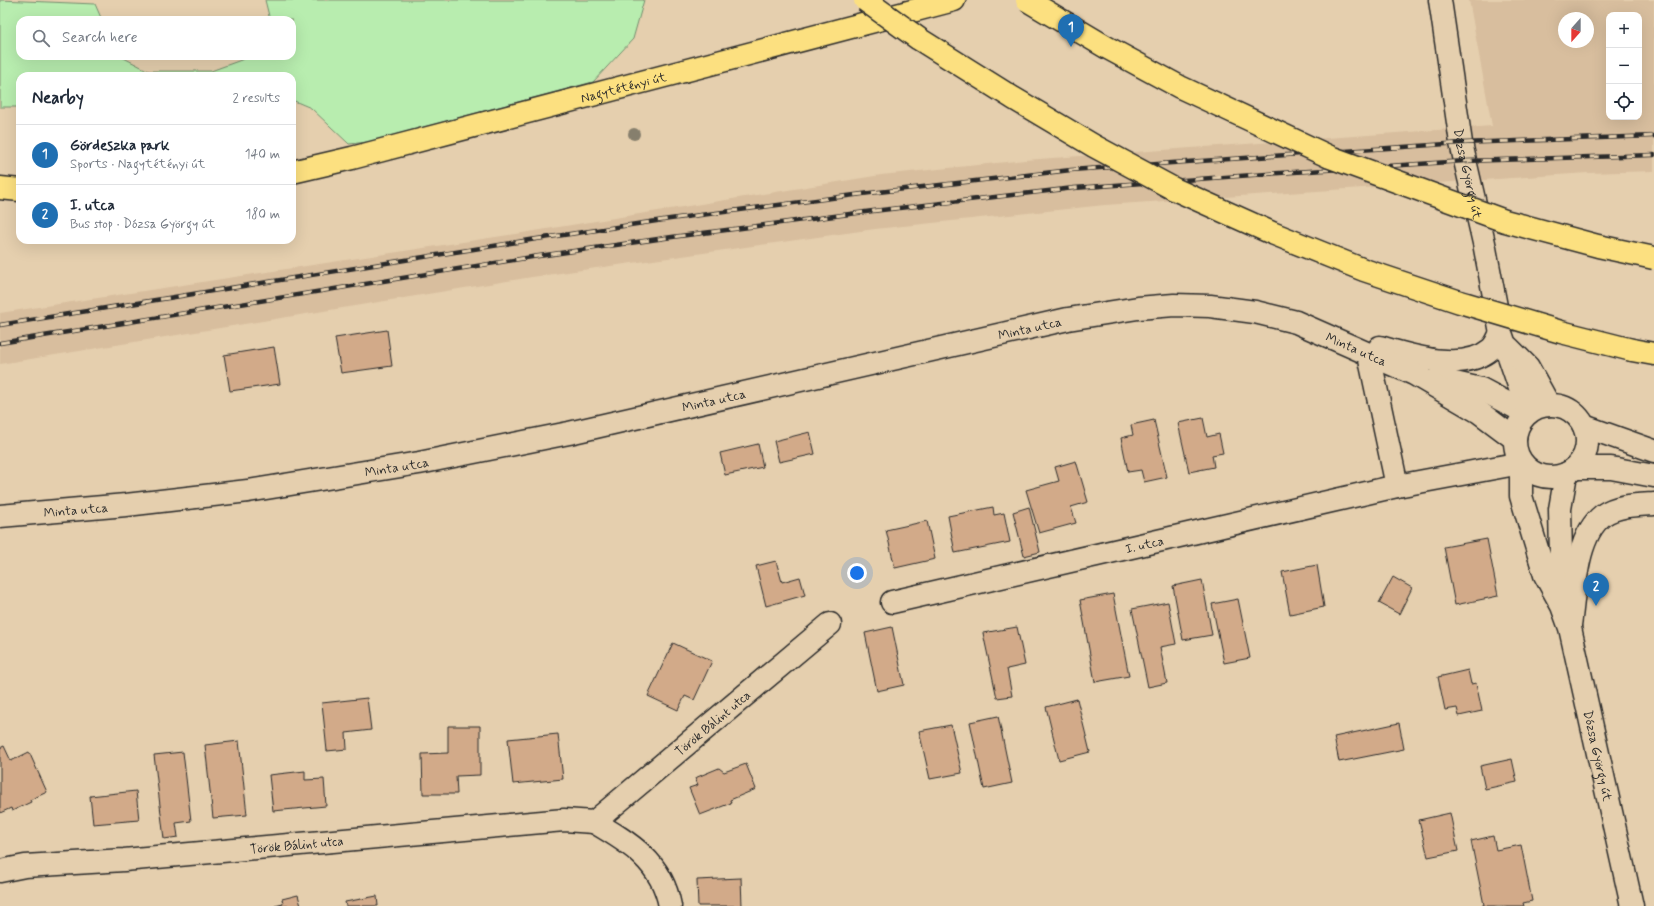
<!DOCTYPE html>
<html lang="en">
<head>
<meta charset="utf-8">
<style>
  body { margin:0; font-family:Mynerve,sans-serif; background:#f2f2f3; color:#1f2937 }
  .controls { position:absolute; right:12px; top:12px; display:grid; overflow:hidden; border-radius:8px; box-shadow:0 4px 16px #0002 }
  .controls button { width:36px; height:36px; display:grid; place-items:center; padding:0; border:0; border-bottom:1px solid #e0e1e3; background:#fff; color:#1f2937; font:20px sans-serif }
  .compass { position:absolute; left:1558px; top:12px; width:36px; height:36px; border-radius:50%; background:#fff; box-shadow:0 4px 16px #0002; rotate:201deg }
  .you { position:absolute; left:857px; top:573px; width:14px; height:14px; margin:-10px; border:3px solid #fff; border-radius:50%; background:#1a73e8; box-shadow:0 0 0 6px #1a73e833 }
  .badge { display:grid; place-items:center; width:26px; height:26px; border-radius:50%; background:#1f6fb2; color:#fff; font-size:13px; font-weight:700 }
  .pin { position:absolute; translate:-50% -33px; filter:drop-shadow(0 1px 2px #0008) }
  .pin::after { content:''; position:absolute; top:21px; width:14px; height:12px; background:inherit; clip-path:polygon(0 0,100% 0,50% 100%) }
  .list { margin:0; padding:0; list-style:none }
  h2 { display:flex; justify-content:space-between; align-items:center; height:52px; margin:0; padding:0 16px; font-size:17px }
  h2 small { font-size:13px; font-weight:400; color:#747a83 }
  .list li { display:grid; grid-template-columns:26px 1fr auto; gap:12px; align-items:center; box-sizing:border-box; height:60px; padding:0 16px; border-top:1px solid #e0e1e3 }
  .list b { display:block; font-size:15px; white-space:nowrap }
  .list p { margin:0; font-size:13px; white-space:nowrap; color:#747a83 }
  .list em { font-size:13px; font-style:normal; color:#747a83 }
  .icon { flex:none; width:22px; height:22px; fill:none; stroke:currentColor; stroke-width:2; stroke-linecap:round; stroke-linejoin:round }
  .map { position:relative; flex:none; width:1654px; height:906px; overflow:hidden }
  .search { position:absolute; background:#fff; box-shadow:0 4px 16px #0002; left:16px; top:16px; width:280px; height:44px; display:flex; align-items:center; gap:10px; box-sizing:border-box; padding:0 14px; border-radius:12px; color:#747a83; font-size:15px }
  .panel { position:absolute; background:#fff; box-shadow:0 4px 16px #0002; left:16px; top:72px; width:280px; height:172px; border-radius:12px }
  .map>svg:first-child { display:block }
  .built { fill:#d8be9e; fill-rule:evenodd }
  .green { fill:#b8edaf; stroke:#728c6d }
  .building { fill:#d2aa89; stroke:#2b2b2b }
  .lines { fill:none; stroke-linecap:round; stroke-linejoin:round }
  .minor-casing { stroke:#2b2b2b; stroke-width:25 }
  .major-casing { stroke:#2b2b2b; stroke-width:25 }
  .highway-casing { stroke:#2b2b2b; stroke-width:25 }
  .minor { stroke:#e5cfae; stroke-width:22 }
  .major { stroke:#fce080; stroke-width:22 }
  .highway { stroke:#fce080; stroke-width:22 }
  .rail-casing { stroke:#2b2b2b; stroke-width:4.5 }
  .rail { stroke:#e5cfae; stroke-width:3; stroke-dasharray:9; stroke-linecap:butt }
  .highway-bridge-casing { stroke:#2b2b2b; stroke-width:25; stroke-linecap:butt }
  .highway-bridge { stroke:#fce080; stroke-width:22 }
  .tree { fill:#867f6d }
  .labels { text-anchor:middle; stroke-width:3; stroke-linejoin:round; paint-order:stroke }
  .street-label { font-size:13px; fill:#2b2b2b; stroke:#e5cfae }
</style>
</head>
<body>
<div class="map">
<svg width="1654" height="906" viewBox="0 0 1654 906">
  <rect width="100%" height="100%" fill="#e5cfae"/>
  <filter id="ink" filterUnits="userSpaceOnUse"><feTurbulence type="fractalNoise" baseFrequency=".025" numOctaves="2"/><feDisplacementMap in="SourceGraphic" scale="8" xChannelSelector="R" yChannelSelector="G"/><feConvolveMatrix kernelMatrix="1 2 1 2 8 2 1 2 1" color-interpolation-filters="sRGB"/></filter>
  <g filter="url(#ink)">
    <path class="built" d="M1469 0H1654V171L1588 173 1105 205 875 229 532 277 0 364V313L522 233 881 175 1025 160 1492 126ZM1609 15H1639V117H1609ZM1564 18H1588V42H1564Z"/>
    <path class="green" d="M0 0 95 4 102 20H20V56H120L149 71H211L252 56H292V20H270L265 0H644L633 39 593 82 368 142 349 144 311 108 292 100V76H20V107H0Z"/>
    <path class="building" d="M387 330 392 366 341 373 335 338Z
      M274 347 280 384 230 391 224 355Z
      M1203 418 1207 437 1219 434 1223 453 1212 455 1214 467 1189 472 1178 423Z
      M1154 420 1167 477 1144 482 1141 470 1128 472 1121 438 1133 435 1131 425Z
      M810 432 815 454 779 462 774 441Z
      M758 444 763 467 725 475 720 453Z
      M1076 461 1088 502 1071 507 1076 523 1039 533 1026 490 1059 481 1055 467Z
      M993 507 994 515 1004 513 1010 542 955 553 948 516Z
      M1029 507 1040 552 1024 556 1013 512Z
      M927 521 935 559 895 568 886 530Z
      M1487 539 1498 596 1455 605 1444 547Z
      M776 561 782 582 800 577 805 595 766 606 756 566Z
      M1317 565 1324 607 1290 614 1282 572Z
      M1393 577 1412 588 1399 614 1379 603Z
      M1202 580 1212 635 1183 640 1173 586Z
      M1113 594 1129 676 1095 682 1080 600Z
      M1238 599 1250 658 1224 663 1212 604Z
      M1168 602 1176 644 1160 647 1167 683 1148 687 1132 609Z
      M892 627 904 685 877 691 865 633Z
      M1017 627 1025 665 1007 669 1012 696 997 698 983 633Z
      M673 643 712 661 694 700 685 696 678 710 648 696Z
      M1468 670 1471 684 1476 683 1482 711 1459 716 1457 708 1445 710 1438 677Z
      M367 698 371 730 346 733 347 749 327 751 322 703Z
      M1077 699 1090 752 1059 760 1046 707Z
      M998 716 1012 783 984 789 970 722Z
      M1399 723 1404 749 1339 762 1334 737Z
      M951 725 962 773 930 779 919 731Z
      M448 726H480V775L456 776 457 794H423L422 754 448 753Z
      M558 734 563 779 513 784 508 739Z
      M239 741 247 815 213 818 205 745Z
      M4 746 11 761 29 752 47 792 30 800 31 802 12 811 11 808 0 813V748Z
      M183 752 191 821 176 823 178 837 164 839 154 755Z
      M1512 759 1517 782 1485 789 1480 766Z
      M746 764 756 789 730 800 731 803 700 815 689 788 698 785 695 778 719 768 724 772Z
      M305 771V780L324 779 326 806 273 811 269 775Z
      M136 791 139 820 93 824 90 796Z
      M1450 813 1458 851 1428 857 1419 820Z
      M1493 836 1496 850 1521 845 1532 901 1523 903 1524 906H1479L1484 905 1471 841Z
      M741 878 742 906H698L697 880Z
      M298 895 301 906H275L283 904 282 899Z
      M377 896 378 906H346L345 902Z"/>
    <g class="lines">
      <defs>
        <g id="minor">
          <path id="s1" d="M1440 0 1461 143 1484 243 1501 333 1524 400 1526 413"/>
          <path d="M1380 347C1412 356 1463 373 1491 349 1496 345 1498 338 1501 333"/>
          <path d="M1509 348 1528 367 1549 405"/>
          <path d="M1369 355 1397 486"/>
          <path d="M1437 379 1481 389 1526 413"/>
          <circle cx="1551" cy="441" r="36"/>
          <path d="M1584 426 1654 451"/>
          <path id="s2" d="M1521 463V496L1545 575 1562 606 1570 628 1632 906"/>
          <path d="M1577 468H1611L1654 476"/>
          <path id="s3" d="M0 516 126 505 248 491 419 463 569 433 1068 319 1138 308 1174 305 1210 306 1255 312 1296 322 1414 374 1479 412 1515 439"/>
          <path id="s4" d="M892 602 1397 486 1521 463"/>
          <path d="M1562 603 1560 509 1566 474"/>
          <path d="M1570 625C1575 592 1575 537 1603 515 1617 505 1638 505 1654 504"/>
          <path d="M594 822C630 843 662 862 670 906"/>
          <path id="s5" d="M0 871 25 866 124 860 564 820 594 822 830 624"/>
        </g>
        <g id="major">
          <path id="s6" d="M292 172 352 158 954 0"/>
          <path d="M0 188 20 190"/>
        </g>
        <path id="highway" d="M1632 350 1654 354"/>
      </defs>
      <use href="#minor" class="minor-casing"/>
      <use href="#major" class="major-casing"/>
      <use href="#highway" class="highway-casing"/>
      <use href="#minor" class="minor"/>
      <use href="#major" class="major"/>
      <use href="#highway" class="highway"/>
      <defs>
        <path id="rail" d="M0 325 530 240 670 219 870 193 1071 170 1461 143 1654 136
          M0 343 532 257 672 237 873 211 1074 188 1294 172 1465 161 1654 155"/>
      </defs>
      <use href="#rail" class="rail-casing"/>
      <use href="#rail" class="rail"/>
      <defs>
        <path id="highway-bridge" d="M865 0 919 39 1013 98 1094 146 1174 189 1272 233 1364 270 1460 302 1561 332 1632 350
          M1027 0 1106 47 1180 87 1330 157 1505 221 1598 246 1654 258"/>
      </defs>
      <use href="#highway-bridge" class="highway-bridge-casing"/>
      <use href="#highway-bridge" class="highway-bridge"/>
    </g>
    <circle class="tree" cx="634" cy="134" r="6"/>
  </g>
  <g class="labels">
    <g class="street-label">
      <text dy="5" stroke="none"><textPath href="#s6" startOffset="342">Nagytétényi út</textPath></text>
      <text dy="5" stroke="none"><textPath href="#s1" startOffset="176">Dózsa György út</textPath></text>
      <text dy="5" stroke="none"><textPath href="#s3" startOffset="1048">Minta utca</textPath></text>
      <text dy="5" stroke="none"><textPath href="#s3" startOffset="1384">Minta utca</textPath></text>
      <text dy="5" stroke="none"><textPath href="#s3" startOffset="724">Minta utca</textPath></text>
      <text dy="5" stroke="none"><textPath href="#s3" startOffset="400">Minta utca</textPath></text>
      <text dy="5" stroke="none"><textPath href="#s3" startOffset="76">Minta utca</textPath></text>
      <text dy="5" stroke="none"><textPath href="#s4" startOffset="259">I. utca</textPath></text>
      <text dy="5" stroke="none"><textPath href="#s5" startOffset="751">Török Bálint utca</textPath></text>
      <text dy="5" stroke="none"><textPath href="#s2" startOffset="305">Dózsa György út</textPath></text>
      <text dy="5" stroke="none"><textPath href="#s5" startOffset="298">Török Bálint utca</textPath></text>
    </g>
  </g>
</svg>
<div class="controls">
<button>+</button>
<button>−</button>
<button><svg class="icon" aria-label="locate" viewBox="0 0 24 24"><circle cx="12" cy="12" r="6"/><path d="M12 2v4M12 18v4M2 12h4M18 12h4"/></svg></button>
</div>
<svg class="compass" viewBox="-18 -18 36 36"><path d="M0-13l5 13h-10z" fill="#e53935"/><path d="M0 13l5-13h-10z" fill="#747a83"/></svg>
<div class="you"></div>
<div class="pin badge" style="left:1071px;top:47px">1</div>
<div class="pin badge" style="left:1596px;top:606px">2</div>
<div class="search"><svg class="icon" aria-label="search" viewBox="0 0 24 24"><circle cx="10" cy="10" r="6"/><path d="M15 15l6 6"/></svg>Search here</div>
<section class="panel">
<h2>Nearby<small>2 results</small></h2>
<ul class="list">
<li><span class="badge">1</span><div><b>Gördeszka park</b><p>Sports · Nagytétényi út</p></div><em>140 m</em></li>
<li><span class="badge">2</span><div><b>I. utca</b><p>Bus stop · Dózsa György út</p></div><em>180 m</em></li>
</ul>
</section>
</div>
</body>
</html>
